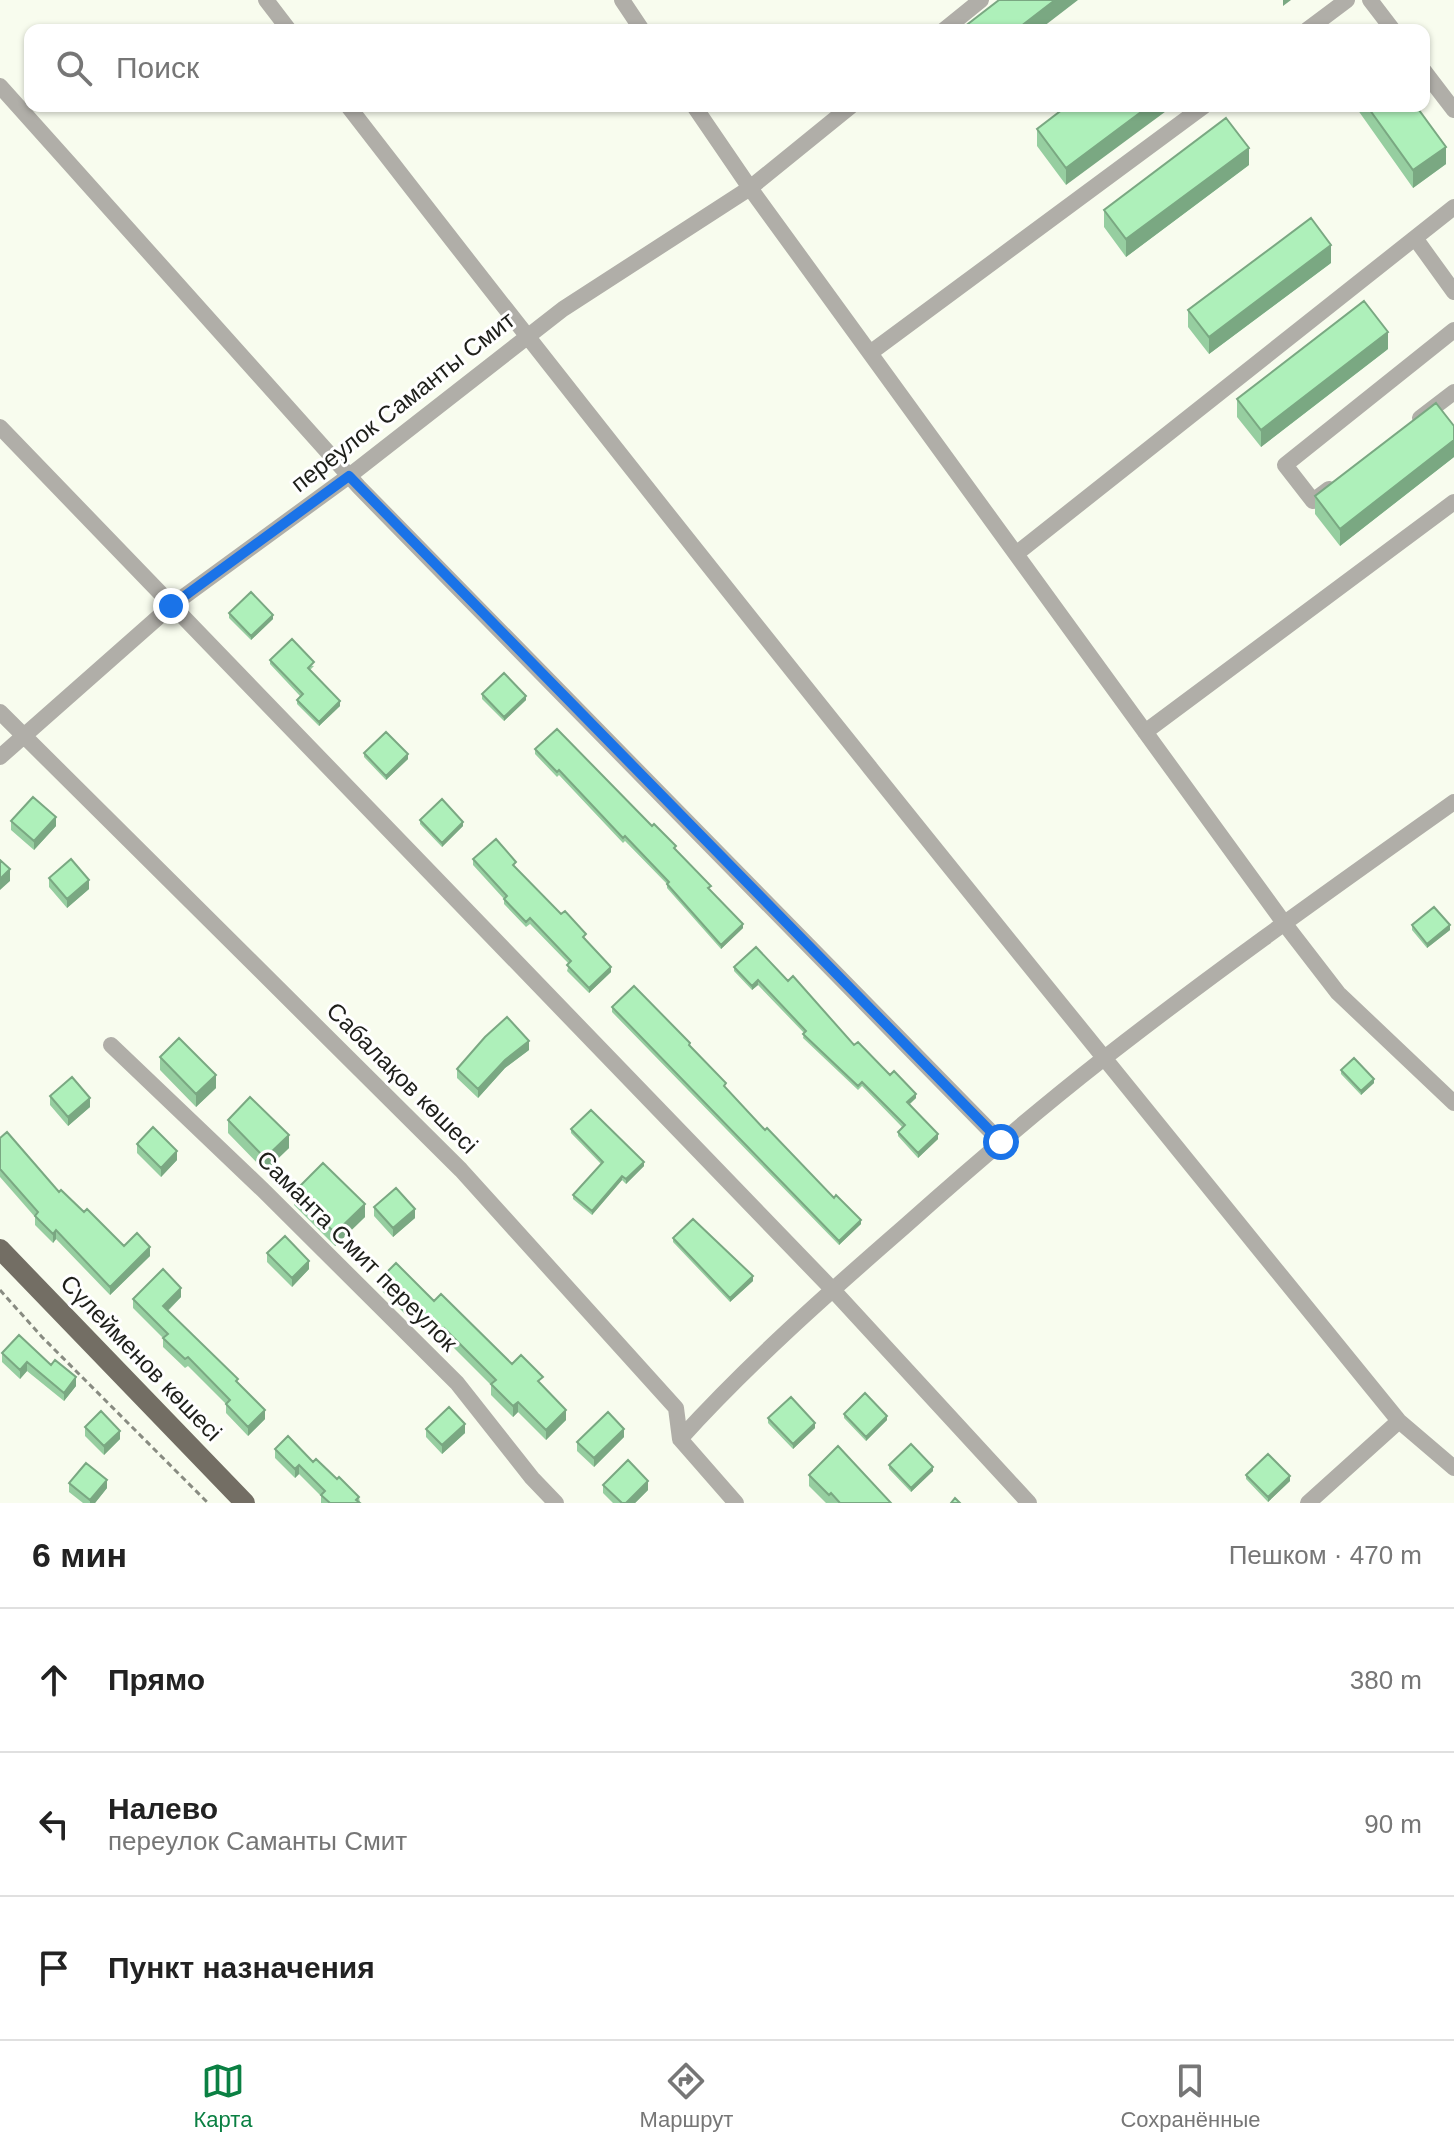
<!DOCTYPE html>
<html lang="ru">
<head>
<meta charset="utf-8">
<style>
  body { margin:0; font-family:Arial,sans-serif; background:#f2f2f2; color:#222 }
  .stop { position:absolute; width:24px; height:24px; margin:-18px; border:6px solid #1a73e8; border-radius:50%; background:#fff }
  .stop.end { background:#1a73e8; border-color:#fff; box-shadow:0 2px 8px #0008 }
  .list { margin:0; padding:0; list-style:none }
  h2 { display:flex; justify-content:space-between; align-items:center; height:104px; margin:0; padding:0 32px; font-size:34px }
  h2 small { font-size:26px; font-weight:400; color:#767676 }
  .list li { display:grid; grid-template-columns:52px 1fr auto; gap:24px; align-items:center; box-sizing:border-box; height:144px; padding:0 32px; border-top:2px solid #e0e0e0 }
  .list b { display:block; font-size:30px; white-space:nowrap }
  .list p { margin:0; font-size:26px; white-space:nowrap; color:#767676 }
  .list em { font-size:26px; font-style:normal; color:#767676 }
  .icon { flex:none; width:44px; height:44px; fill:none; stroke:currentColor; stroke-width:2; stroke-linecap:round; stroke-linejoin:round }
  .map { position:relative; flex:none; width:1454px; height:1503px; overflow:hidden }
  .search { position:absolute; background:#fff; box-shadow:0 2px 6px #0004; left:24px; right:24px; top:24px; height:88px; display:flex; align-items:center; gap:20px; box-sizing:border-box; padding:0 28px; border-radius:16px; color:#767676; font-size:30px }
  .sheet { height:536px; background:#fff }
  nav { display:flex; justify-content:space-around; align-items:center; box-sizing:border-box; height:112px; border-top:2px solid #e0e0e0; background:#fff; font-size:22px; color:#767676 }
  nav a { display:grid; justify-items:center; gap:4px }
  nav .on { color:#0b8043 }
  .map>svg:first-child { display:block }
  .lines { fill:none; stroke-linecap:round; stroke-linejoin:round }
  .path { stroke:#888b81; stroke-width:3; stroke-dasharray:6 4; stroke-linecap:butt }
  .minor { stroke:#b0aea8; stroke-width:16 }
  .major { stroke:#736e64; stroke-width:20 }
  .wall { fill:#96cea0 }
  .shaded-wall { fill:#7aa882 }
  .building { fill:#aef0ba; stroke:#7aa882; stroke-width:2 }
  .route { stroke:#1a73e8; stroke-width:10 }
  .labels { text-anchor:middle; stroke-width:6; stroke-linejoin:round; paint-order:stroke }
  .street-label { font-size:24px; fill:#1e1f1a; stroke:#fff }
</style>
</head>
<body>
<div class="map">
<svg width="1454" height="1503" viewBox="0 0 1454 1503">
  <rect width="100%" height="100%" fill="#f8fcee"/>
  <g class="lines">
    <path class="path" d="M0 1290 42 1337 208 1503"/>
    <path class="minor" d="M266 0 289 30
      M622 0 642 30
      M1370 0 1393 30
      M944 30 981 0
      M1307 30 1347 0
      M1424 71 1454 110
      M0 86 359 487 1001 1142
      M348 106C691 550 1045 986 1399 1421L1454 1468
      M694 106 750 188 1284 923 1338 993 1454 1103
      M1415 238 1454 292
      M870 353 1204 106
      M1420 418 1454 392
      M0 427 832 1289 1029 1503
      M1329 489 1313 501 1285 465 1454 330
      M1016 554 1454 207
      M0 712 461 1170 676 1408 680 1439 736 1503
      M1145 732 1454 502
      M0 757 171 606 349 476 563 309 750 188 851 106
      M111 1045 263 1190 457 1383 532 1478 556 1503
      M680 1439C749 1363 827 1294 904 1227 969 1169 1034 1113 1103 1059 1217 970 1336 886 1454 802
      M1308 1503 1399 1421"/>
    <path class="major" d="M0 1249 245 1503"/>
  </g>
  <path class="wall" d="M1067 106 1066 185 1037 146V129Z
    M1355 106H1416L1446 164 1413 188Z
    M1249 165 1126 257 1104 227V210Z
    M1331 263 1209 354 1188 327V310Z
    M1388 349 1261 447 1237 417V399Z
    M1454 426V457L1340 546 1315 514V496Z
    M229 613 273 619 251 640 229 618Z
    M270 660 314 666 310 670 340 706 319 726 297 704V700L300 696 270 664Z
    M482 694 526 700 504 721 482 699Z
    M535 749 676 850 743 928 721 949 667 888V884L625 841 623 843 559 775 557 777 535 754Z
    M364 753 408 759 386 780 364 757Z
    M420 820 463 826 442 847 420 824Z
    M11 821 56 826 34 850 11 830Z
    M473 859 516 868 586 939 585 940 611 972 589 993 567 971 569 964 530 924 526 927 504 904V899L473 865Z
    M49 878 89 889 67 908 49 887Z
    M1412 925 1450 930 1427 948 1412 930Z
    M734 967 788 981 854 1045 916 1098 910 1104 938 1139 918 1158 898 1136V1132L902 1127 862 1086 858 1090 803 1038 804 1033 758 985 752 990 734 971Z
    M612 1007 690 1047 726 1088 765 1130 861 1224 839 1245 612 1012Z
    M529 1050 505 1068 478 1098 457 1078V1069Z
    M160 1057 216 1088 196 1107 160 1070Z
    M1341 1070 1374 1083 1361 1095 1341 1074Z
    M50 1096 90 1107 68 1126 50 1105Z
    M228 1120 289 1148 265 1171 228 1133Z
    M571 1129 644 1166 626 1184 622 1180 592 1215 573 1199V1195L601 1164 571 1133Z
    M0 1138 59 1192 124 1246 150 1256 110 1295 56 1239 53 1243 35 1225V1217L0 1177Z
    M137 1144 177 1160 161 1177 137 1153Z
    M294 1192 365 1217 335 1246 294 1205Z
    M374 1207 415 1218 393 1237 374 1216Z
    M673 1238 753 1281 730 1302 673 1242Z
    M267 1253 309 1269 292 1287 267 1262Z
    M380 1279 434 1301 512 1364 543 1386 566 1420 546 1440 518 1412 513 1417 491 1395V1385L444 1338 440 1342 409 1311 405 1314 380 1289Z
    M181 1297 168 1311 238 1383 265 1419 248 1436 226 1413V1404L188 1366 185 1368 163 1347V1338L133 1308V1299Z
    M2 1353 51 1365 76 1386 64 1401 27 1371 20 1379 2 1362Z
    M844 1414 887 1420 866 1441 844 1418Z
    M768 1418 815 1428 793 1449 768 1423Z
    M85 1427 120 1439 104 1455 85 1436Z
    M426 1429 465 1433 442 1454 426 1437Z
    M624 1437 594 1467 577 1451V1442Z
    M275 1449 313 1462 359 1497 360 1503H321V1496L299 1474 295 1478 275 1458Z
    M889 1465 933 1471 911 1492 889 1469Z
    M809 1475 891 1503H826L809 1486Z
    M1246 1475 1290 1481 1268 1502 1246 1479Z
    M69 1483 107 1488 95 1503H83L69 1492Z
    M603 1485 648 1490 635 1503H613L603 1493Z"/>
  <path class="shaded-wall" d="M1055 0H1078L1039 30H1016Z
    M1283 0H1291L1283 6Z
    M1149 106H1173L1066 185V168Z
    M1446 147V164L1413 188V170Z
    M1249 148V165L1126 257V239Z
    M1331 245V263L1209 354V337Z
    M1388 332V349L1261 447V430Z
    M1454 440V457L1340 546V529Z
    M273 615V619L251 640V636Z
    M526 696V700L504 721V717Z
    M340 701V706L319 726V722Z
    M408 754V759L386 780V776Z
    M56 817V826L34 850V841Z
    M463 822V826L442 847V843Z
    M10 869V881L0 890V879Z
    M89 880V889L67 908V899Z
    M743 924V928L721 949V945Z
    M1450 925V930L1427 948V944Z
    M611 967V972L589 993V988Z
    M758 980V985L752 990V986Z
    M529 1041V1050L505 1068 478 1098V1089L505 1060Z
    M216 1075V1088L196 1107V1094Z
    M1374 1079V1083L1361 1095V1091Z
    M916 1094V1098L907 1106V1102Z
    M90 1098V1107L68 1126V1117Z
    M938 1134V1139L918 1158V1153Z
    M289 1135V1148L265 1171V1158Z
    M177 1151V1160L161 1177V1168Z
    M644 1162V1166L626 1184V1179Z
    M622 1176V1180L592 1215V1211Z
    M365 1204V1217L335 1246V1233Z
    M415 1209V1218L393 1237V1228Z
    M861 1220V1224L839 1245V1241Z
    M56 1230V1239L53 1243V1234Z
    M150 1247V1256L110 1295V1287Z
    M309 1261V1269L292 1287V1278Z
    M753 1276V1281L730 1302V1298Z
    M181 1288V1297L163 1315V1306Z
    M409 1300V1311L405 1314V1304Z
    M444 1328V1338L440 1342V1332Z
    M27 1362V1371L20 1379V1370Z
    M76 1377V1386L64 1401V1393Z
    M518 1402V1412L513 1417V1406Z
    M265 1410V1419L248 1436V1427Z
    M566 1410V1420L546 1440V1430Z
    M887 1416V1420L866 1441V1437Z
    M815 1423V1428L793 1449V1444Z
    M465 1424V1433L442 1454V1445Z
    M624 1429V1437L594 1467V1458Z
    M120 1431V1439L104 1455V1446Z
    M299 1465V1474L295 1478V1469Z
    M933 1467V1471L911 1492V1488Z
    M1290 1476V1481L1268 1502V1497Z
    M107 1480V1488L95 1503H90V1500Z
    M648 1481V1490L635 1503H626Z"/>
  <path class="building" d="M999 0H1055L1016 30H966L964 27Z
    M1067 106H1149L1066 168 1037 129Z
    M1367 106H1416L1446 147 1413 170Z
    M1226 118 1249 148 1126 239 1104 210Z
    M1311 218 1331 245 1209 337 1188 310Z
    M1364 301 1388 332 1261 430 1237 399Z
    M1436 403 1454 426V440L1340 529 1315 496Z
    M251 592 273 615 251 636 229 613Z
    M292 639 314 662 308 668 340 701 319 722 297 700 303 694 270 660Z
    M504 673 526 696 504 717 482 694Z
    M557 729 652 826 654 824 676 846 674 848 711 886 708 888 743 924 721 945 667 884 669 882 625 836 623 838 559 770 557 772 535 749Z
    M386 732 408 754 386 776 364 753Z
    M33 797 56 817 34 841 11 821Z
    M442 799 463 822 442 843 420 820Z
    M496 839 516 862 513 865 561 914 565 911 586 934 583 937 611 967 589 988 567 965 571 961 530 918 526 922 504 899 507 896 473 859Z
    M71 859 89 880 67 899 49 878Z
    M0 860 10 869 0 879Z
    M1434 907 1450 925 1427 944 1412 925Z
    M756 947 788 981 793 976 854 1045 858 1042 890 1075 894 1071 916 1094 907 1102 938 1134 918 1153 898 1132 905 1125 862 1082 858 1086 803 1034 806 1031 758 980 752 986 734 967Z
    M634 986 690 1043 689 1045 726 1083 724 1086 765 1130 767 1128 834 1198 836 1195 861 1220 839 1241 612 1007Z
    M507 1017 529 1041 505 1060 478 1089 457 1069 485 1037Z
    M179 1038 216 1075 196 1094 160 1057Z
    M1354 1058 1374 1079 1361 1091 1341 1070Z
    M72 1077 90 1098 68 1117 50 1096Z
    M250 1097 289 1135 265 1158 228 1120Z
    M591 1110 644 1162 626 1179 622 1176 592 1211 573 1195 603 1162 571 1129Z
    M153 1127 177 1151 161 1168 137 1144Z
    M7 1132 59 1192 61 1190 84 1212 87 1209 124 1246 137 1233 150 1247 110 1287 56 1230 53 1234 35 1216 38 1212 0 1169V1138Z
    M323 1163 365 1204 335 1233 294 1192Z
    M396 1188 415 1209 393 1228 374 1207Z
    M693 1219 753 1276 730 1298 673 1238Z
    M285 1236 309 1261 292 1278 267 1253Z
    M396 1263 434 1301 441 1294 512 1364 521 1355 543 1377 538 1381 566 1410 546 1430 518 1402 513 1406 491 1384 496 1380 444 1328 440 1332 409 1300 405 1304 380 1279Z
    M163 1269 181 1288 163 1306 238 1379 236 1381 265 1410 248 1427 226 1404 230 1400 188 1357 185 1359 163 1338 168 1334 133 1299Z
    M19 1335 51 1365 55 1360 76 1377 64 1393 27 1362 20 1370 2 1353Z
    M865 1393 887 1416 866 1437 844 1414Z
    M791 1397 815 1423 793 1444 768 1418Z
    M449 1407 465 1424 442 1445 426 1429Z
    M101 1411 120 1431 104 1446 85 1427Z
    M608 1412 624 1429 594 1458 577 1442Z
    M288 1436 313 1462 316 1459 337 1479 339 1477 359 1497 356 1500 360 1503H330L321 1495 325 1491 299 1465 295 1469 275 1449Z
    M911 1444 933 1467 911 1488 889 1465Z
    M838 1446 891 1503H840L831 1493 829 1495 809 1475Z
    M1268 1454 1290 1476 1268 1497 1246 1475Z
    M628 1460 648 1481 626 1503H622L603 1485Z
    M86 1463 107 1480 90 1500 69 1483Z
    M955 1498 960 1503H951Z"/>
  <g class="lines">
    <path class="route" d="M171 606 349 476 1001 1142"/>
  </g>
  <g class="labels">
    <g class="street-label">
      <text transform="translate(403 402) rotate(-38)" y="8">переулок Саманты Смит</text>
      <text transform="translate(402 1078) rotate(45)" y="8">Сабалақов көшесі</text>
      <text transform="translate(357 1251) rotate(45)" y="8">Саманта Смит переулок</text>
      <text transform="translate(141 1358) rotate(46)" y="8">Сүлейменов көшесі</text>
    </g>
  </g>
</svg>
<div class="stop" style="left:1001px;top:1142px"></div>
<div class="stop end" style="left:171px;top:606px"></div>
<div class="search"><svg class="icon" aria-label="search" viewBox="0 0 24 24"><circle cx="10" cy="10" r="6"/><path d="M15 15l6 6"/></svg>Поиск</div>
</div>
<section class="sheet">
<h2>6 мин<small>Пешком · 470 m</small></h2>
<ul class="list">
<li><svg class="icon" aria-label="ahead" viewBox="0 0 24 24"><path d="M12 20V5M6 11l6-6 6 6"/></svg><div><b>Прямо</b></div><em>380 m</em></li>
<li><svg class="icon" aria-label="left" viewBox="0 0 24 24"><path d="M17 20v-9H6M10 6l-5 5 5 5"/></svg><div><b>Налево</b><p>переулок Саманты Смит</p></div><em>90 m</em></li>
<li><svg class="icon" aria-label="arrive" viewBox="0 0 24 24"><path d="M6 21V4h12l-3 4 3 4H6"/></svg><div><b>Пункт назначения</b></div></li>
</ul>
</section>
<nav>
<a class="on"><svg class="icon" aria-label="map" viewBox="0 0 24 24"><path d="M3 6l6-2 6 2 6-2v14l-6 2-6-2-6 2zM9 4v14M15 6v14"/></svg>Карта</a>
<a><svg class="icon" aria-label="directions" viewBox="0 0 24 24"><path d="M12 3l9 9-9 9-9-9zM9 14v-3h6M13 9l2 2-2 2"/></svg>Маршрут</a>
<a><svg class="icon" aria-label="saved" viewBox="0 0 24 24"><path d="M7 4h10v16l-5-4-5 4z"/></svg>Сохранённые</a>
</nav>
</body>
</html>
